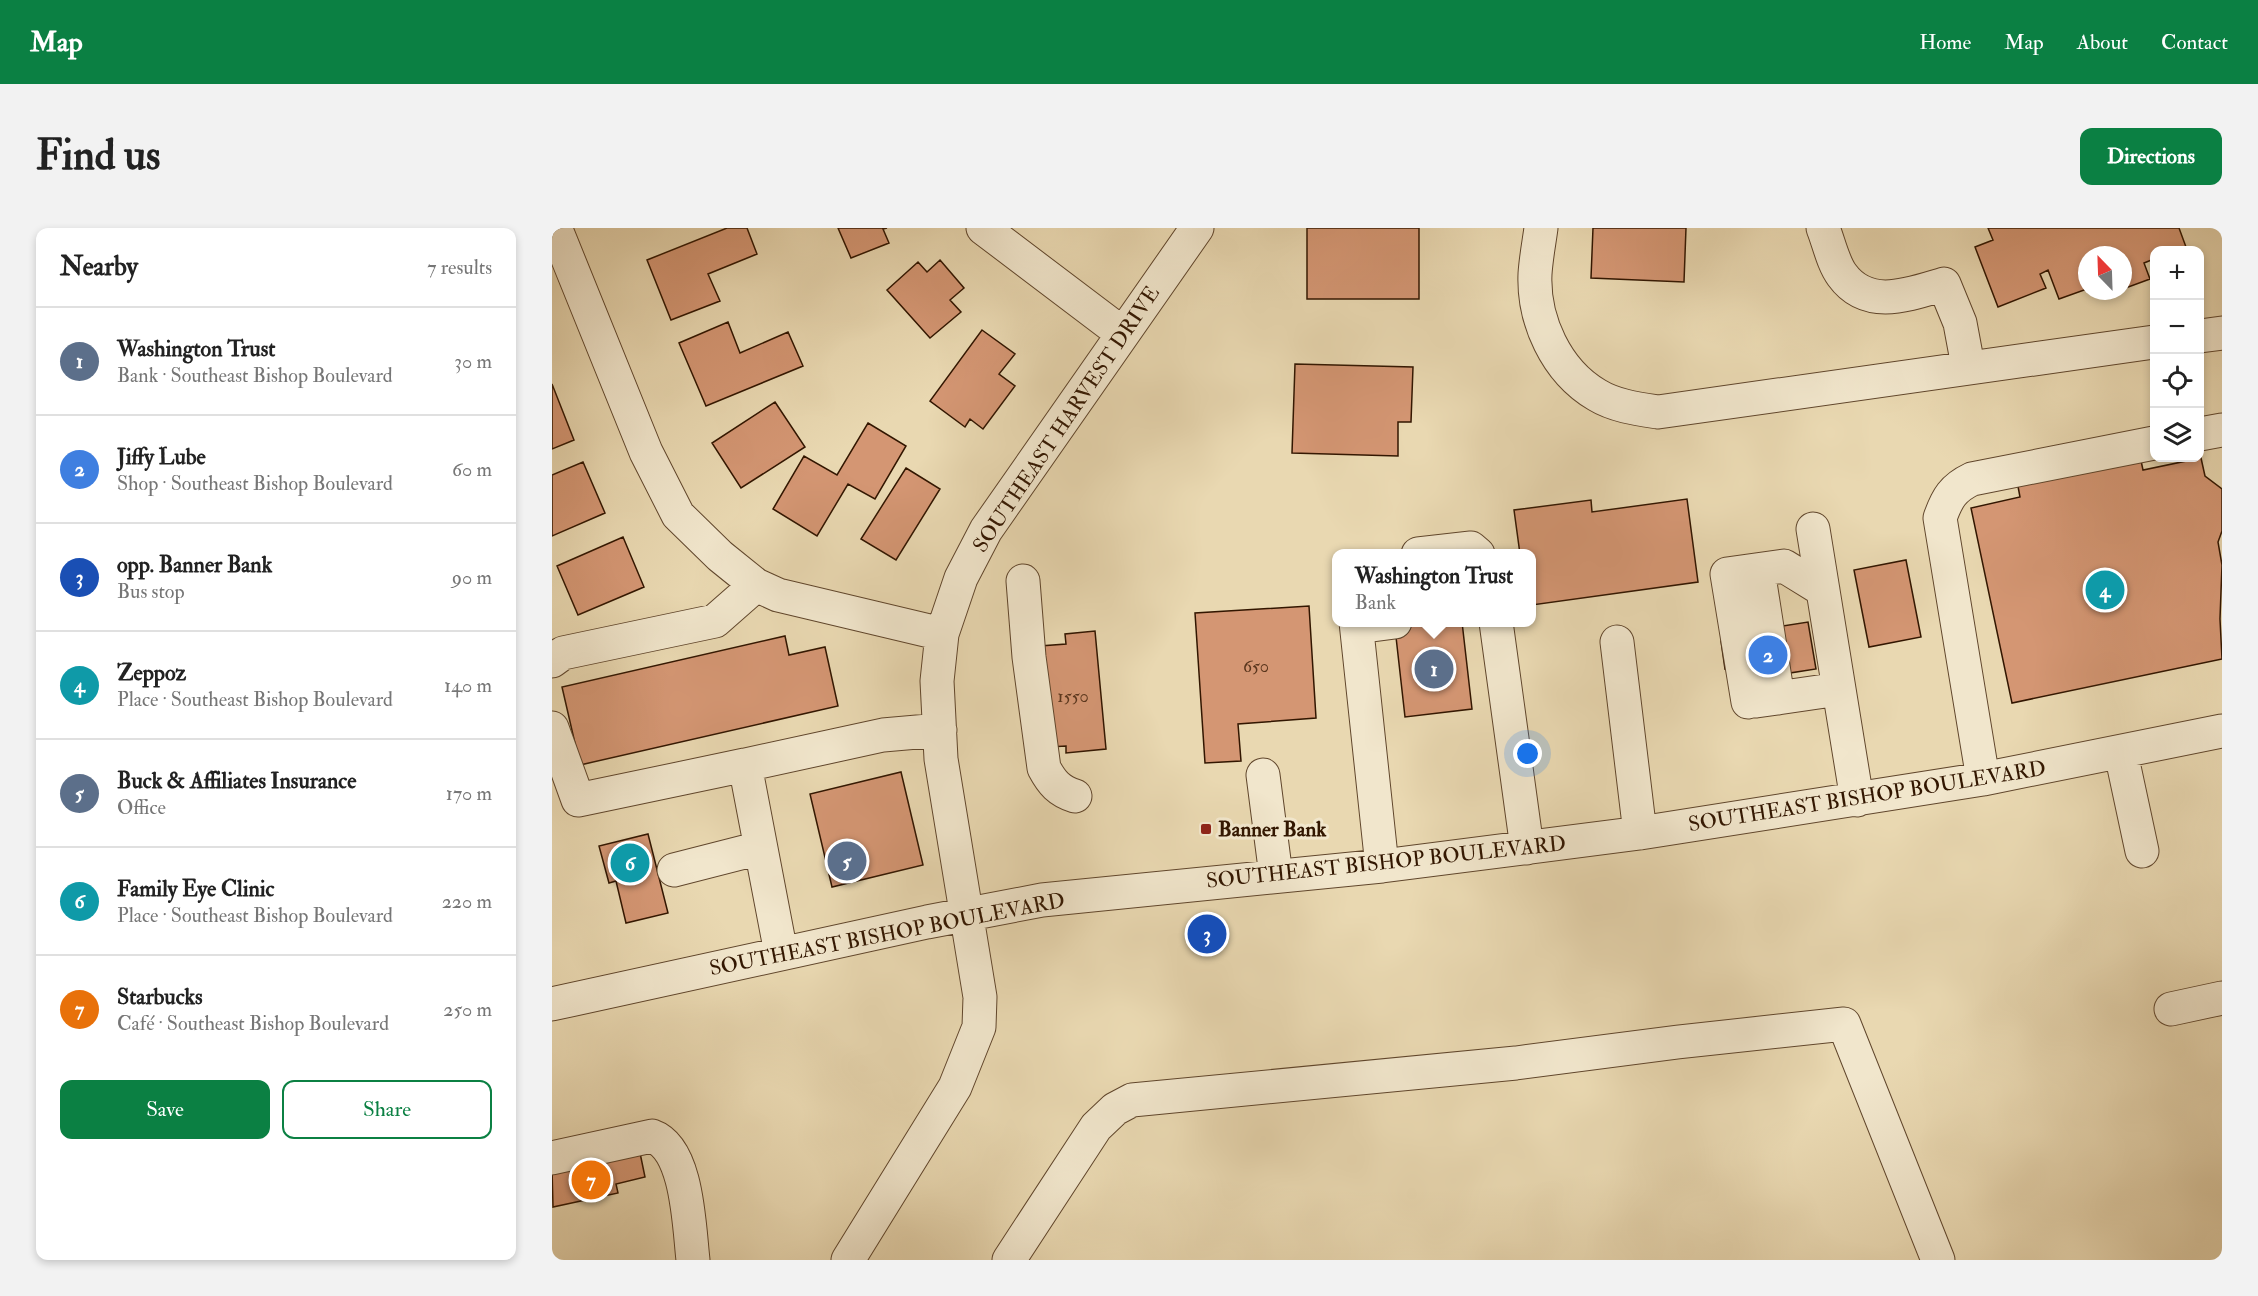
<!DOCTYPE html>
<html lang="en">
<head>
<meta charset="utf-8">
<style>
  body { margin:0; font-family:"IM FELL Double Pica",serif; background:#f2f2f2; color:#222 }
  .controls { position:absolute; right:18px; top:18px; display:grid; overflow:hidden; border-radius:12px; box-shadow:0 3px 9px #0003 }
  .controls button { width:54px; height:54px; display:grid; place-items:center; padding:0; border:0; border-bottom:2px solid #e0e0e0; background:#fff; color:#222; font:30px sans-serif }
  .compass { position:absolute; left:1526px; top:18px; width:54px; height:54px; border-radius:50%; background:#fff; box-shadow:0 3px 9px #0003; rotate:337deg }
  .you { position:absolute; left:976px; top:526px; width:21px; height:21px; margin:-15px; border:4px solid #fff; border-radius:50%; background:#1a73e8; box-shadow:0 0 0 9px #1a73e833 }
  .badge { display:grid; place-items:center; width:39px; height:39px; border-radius:50%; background:#0b8043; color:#fff; font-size:20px; font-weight:700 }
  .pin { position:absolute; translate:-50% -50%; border:3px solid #fff; box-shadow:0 2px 6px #0006 }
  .popup { position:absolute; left:780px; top:321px; width:204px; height:78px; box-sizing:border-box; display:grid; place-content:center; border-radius:12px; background:#fff; filter:drop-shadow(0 2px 4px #0005); font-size:20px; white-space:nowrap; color:#767676 }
  .popup b { font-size:22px; color:#222 }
  .popup::after { content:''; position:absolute; left:50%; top:100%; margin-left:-12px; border:12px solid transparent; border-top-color:#fff }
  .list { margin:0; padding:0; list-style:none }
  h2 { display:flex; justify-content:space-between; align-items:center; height:78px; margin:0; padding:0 24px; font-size:26px }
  h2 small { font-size:20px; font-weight:400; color:#767676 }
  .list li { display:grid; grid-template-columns:39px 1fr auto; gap:18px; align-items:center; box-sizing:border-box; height:108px; padding:0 24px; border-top:2px solid #e0e0e0 }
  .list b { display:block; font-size:22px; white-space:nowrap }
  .list p { margin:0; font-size:20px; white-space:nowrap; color:#767676 }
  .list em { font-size:20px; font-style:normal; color:#767676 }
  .actions { display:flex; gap:12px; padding:18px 24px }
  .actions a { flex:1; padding:14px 0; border:2px solid #0b8043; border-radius:12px; text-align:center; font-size:21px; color:#0b8043 }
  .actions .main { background:#0b8043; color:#fff }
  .icon { flex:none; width:33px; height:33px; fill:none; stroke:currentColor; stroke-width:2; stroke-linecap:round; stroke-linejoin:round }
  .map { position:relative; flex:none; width:1670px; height:1032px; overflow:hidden; border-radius:12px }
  header { display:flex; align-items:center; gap:36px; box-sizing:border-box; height:84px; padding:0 30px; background:#0b8043; color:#fff }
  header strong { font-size:28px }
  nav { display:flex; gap:33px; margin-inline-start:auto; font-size:21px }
  .intro { display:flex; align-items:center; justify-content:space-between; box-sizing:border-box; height:144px; padding:0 36px }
  h1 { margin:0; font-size:42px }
  .button { padding:15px 27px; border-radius:12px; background:#0b8043; color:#fff; font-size:21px; font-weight:700 }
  main { display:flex; gap:36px; padding:0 36px }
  aside { flex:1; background:#fff; border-radius:12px; box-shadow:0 3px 9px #0003 }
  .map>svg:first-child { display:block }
  .building { fill:#d49673; stroke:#321600; stroke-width:1.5 }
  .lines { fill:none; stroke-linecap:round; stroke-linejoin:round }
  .minor-casing { stroke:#60462c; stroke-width:35 }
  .minor { stroke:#f1e6cc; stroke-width:33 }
  .poi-dot { fill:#8f2418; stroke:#f1e6cc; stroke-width:2 }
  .labels { text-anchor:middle; stroke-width:6; stroke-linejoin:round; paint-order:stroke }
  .number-label { font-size:18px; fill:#5a361d }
  .street-label { font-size:21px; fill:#321600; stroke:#f1e6cc }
  .poi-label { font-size:21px; font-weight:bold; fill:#321600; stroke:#f1e6cc; text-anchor:start }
</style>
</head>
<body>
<header>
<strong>Map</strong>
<nav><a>Home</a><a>Map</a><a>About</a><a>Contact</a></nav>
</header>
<div class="intro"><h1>Find us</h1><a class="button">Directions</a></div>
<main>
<aside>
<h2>Nearby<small>7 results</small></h2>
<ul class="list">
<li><span class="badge" style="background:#5c6f8a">1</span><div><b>Washington Trust</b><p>Bank · Southeast Bishop Boulevard</p></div><em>30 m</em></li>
<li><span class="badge" style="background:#3f7fe0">2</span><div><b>Jiffy Lube</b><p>Shop · Southeast Bishop Boulevard</p></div><em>60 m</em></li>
<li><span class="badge" style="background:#1a4fb4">3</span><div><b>opp. Banner Bank</b><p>Bus stop</p></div><em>90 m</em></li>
<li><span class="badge" style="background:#0f9aa8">4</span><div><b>Zeppoz</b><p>Place · Southeast Bishop Boulevard</p></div><em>140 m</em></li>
<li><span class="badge" style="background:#5c6f8a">5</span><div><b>Buck &amp; Affiliates Insurance</b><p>Office</p></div><em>170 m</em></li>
<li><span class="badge" style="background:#0f9aa8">6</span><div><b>Family Eye Clinic</b><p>Place · Southeast Bishop Boulevard</p></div><em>220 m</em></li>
<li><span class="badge" style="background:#e8710a">7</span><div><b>Starbucks</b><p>Café · Southeast Bishop Boulevard</p></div><em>250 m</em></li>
</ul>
<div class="actions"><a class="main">Save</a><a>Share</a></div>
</aside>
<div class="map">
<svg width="1670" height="1032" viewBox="0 0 1670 1032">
  <rect width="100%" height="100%" fill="#e9d8b1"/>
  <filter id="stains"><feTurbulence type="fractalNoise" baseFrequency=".00333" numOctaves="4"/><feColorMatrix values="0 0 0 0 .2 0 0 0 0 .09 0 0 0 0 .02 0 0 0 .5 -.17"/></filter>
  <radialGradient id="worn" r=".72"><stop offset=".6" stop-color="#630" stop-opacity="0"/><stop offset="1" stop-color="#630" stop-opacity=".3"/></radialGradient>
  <path class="building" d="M175 0H195L205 26 156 46 168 73 119 92 95 32Z
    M286 0H335L331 1 337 15 299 30Z
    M755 0H867V71H755Z
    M1041 0H1134L1132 54 1039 50Z
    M1436 0H1627L1634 19 1624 22H1602V31L1592 35 1598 51 1571 61V27H1535V61L1507 71 1496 42 1488 46 1494 60 1446 79 1423 19 1441 12Z
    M388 32 412 60 398 72 409 84 378 110 335 62 366 34 375 44Z
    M176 94 188 125 236 104 251 138 154 178 127 115Z
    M430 102 463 126 447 146 463 158 431 201 418 191 413 199 378 173Z
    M743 136 861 139 859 194H846V228L740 225Z
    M0 156 22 212 0 221Z
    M223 174 253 219 189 260 160 215Z
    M316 195 354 218 323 271 296 256 265 308 221 281 252 228 285 247Z
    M1588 228 1591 242 1649 230 1653 248 1670 261V303L1666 314 1670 337 1668 391 1670 431 1460 475 1419 280 1468 269 1465 253Z
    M31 234 53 285 0 308V247Z
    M354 240 388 261 344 332 309 311Z
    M1135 271 1146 354 980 377V326H968L962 282 1039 272 1040 284Z
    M71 309 92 359 26 387 5 338Z
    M1354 332 1369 409 1317 419 1302 342Z
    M757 378 764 490 686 496 689 533 653 535 643 385Z
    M894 394H910L920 481 853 489 843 400Z
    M1256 394 1264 441 1180 454 1178 440 1173 441 1169 413 1174 412 1173 407Z
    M543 403 554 521 514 525V518L497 519 488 418 514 416 513 406Z
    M233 408 237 427 273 419 286 478 28 537 10 459Z
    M349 544 371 637 280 659 258 566Z
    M96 606 116 685 74 695 64 653 57 655 47 618Z
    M87 920 93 949 64 956 66 965 1 979 0 940Z"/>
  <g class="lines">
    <defs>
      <path id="minor" d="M431 0 571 106
        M989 0C987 15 984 30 983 46 981 92 1004 143 1045 167 1063 178 1086 181 1106 184L1602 114
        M1271 0C1277 15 1281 35 1290 47 1316 83 1358 66 1392 56L1408 95 1416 138
        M5 4 94 224 126 287 168 328 204 357 226 367 390 406
        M1648 108 1670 105
        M1648 206 1670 202
        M1261 301 1305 572
        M866 326 919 320 926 326
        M1206 342 1226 470
        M471 353 477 429 492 540C500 555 507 563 523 568
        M804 394 830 638
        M944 394 975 620
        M805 399 843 394
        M1065 414 1088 605
        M0 433 11 425 163 393 204 357
        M1204 473 1287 461
        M1196 474 1175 346 1232 338 1271 362
        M0 500 26 572 193 537 229 725
        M1569 525 1590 623
        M193 537 331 507 388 502
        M711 547 724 648
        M1431 551 1388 290C1395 270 1401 260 1420 251L1602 215
        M122 642 208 620
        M0 776 375 694 490 672 830 638 1088 605 1431 551 1670 503
        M1619 781 1670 770
        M0 930 100 908C136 921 137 998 141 1032
        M296 1032 403 859 427 799 428 769 389 531 385 453 390 406 409 350 434 302 645 0
        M457 1032 544 899 563 881 580 872 964 835 1126 814 1292 796 1386 1032"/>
    </defs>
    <use href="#minor" class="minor-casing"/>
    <use href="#minor" class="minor"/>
  </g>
  <rect class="poi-dot" x="648" y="595" width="12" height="12" rx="3"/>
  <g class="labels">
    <g class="number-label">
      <text x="704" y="444">650</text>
      <text x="521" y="474">1550</text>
    </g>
    <g class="street-label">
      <text transform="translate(514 191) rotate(-56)" y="7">SOUTHEAST HARVEST DRIVE</text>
      <text transform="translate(1315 568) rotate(-9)" y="7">SOUTHEAST BISHOP BOULEVARD</text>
      <text transform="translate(834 634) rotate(-6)" y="7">SOUTHEAST BISHOP BOULEVARD</text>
      <text transform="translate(335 706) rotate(-11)" y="7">SOUTHEAST BISHOP BOULEVARD</text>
    </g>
    <g class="poi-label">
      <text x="666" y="608">Banner Bank</text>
    </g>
  </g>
  <rect width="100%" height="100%" filter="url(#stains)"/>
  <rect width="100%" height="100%" fill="url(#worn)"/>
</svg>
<div class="controls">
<button>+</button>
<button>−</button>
<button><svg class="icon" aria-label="locate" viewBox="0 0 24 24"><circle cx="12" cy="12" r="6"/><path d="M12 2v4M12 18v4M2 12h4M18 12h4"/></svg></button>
<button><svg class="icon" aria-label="layers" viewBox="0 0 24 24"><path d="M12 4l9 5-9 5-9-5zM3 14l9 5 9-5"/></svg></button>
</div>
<svg class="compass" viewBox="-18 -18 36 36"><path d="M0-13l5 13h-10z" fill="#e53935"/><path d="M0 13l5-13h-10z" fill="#767676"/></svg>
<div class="you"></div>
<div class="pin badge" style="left:882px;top:441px;background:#5c6f8a">1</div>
<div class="popup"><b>Washington Trust</b>Bank</div>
<div class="pin badge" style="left:1216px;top:427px;background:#3f7fe0">2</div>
<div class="pin badge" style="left:655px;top:706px;background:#1a4fb4">3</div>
<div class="pin badge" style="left:1553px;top:362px;background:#0f9aa8">4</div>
<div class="pin badge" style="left:295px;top:633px;background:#5c6f8a">5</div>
<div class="pin badge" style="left:78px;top:635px;background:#0f9aa8">6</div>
<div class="pin badge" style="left:39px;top:952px;background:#e8710a">7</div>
</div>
</main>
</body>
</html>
